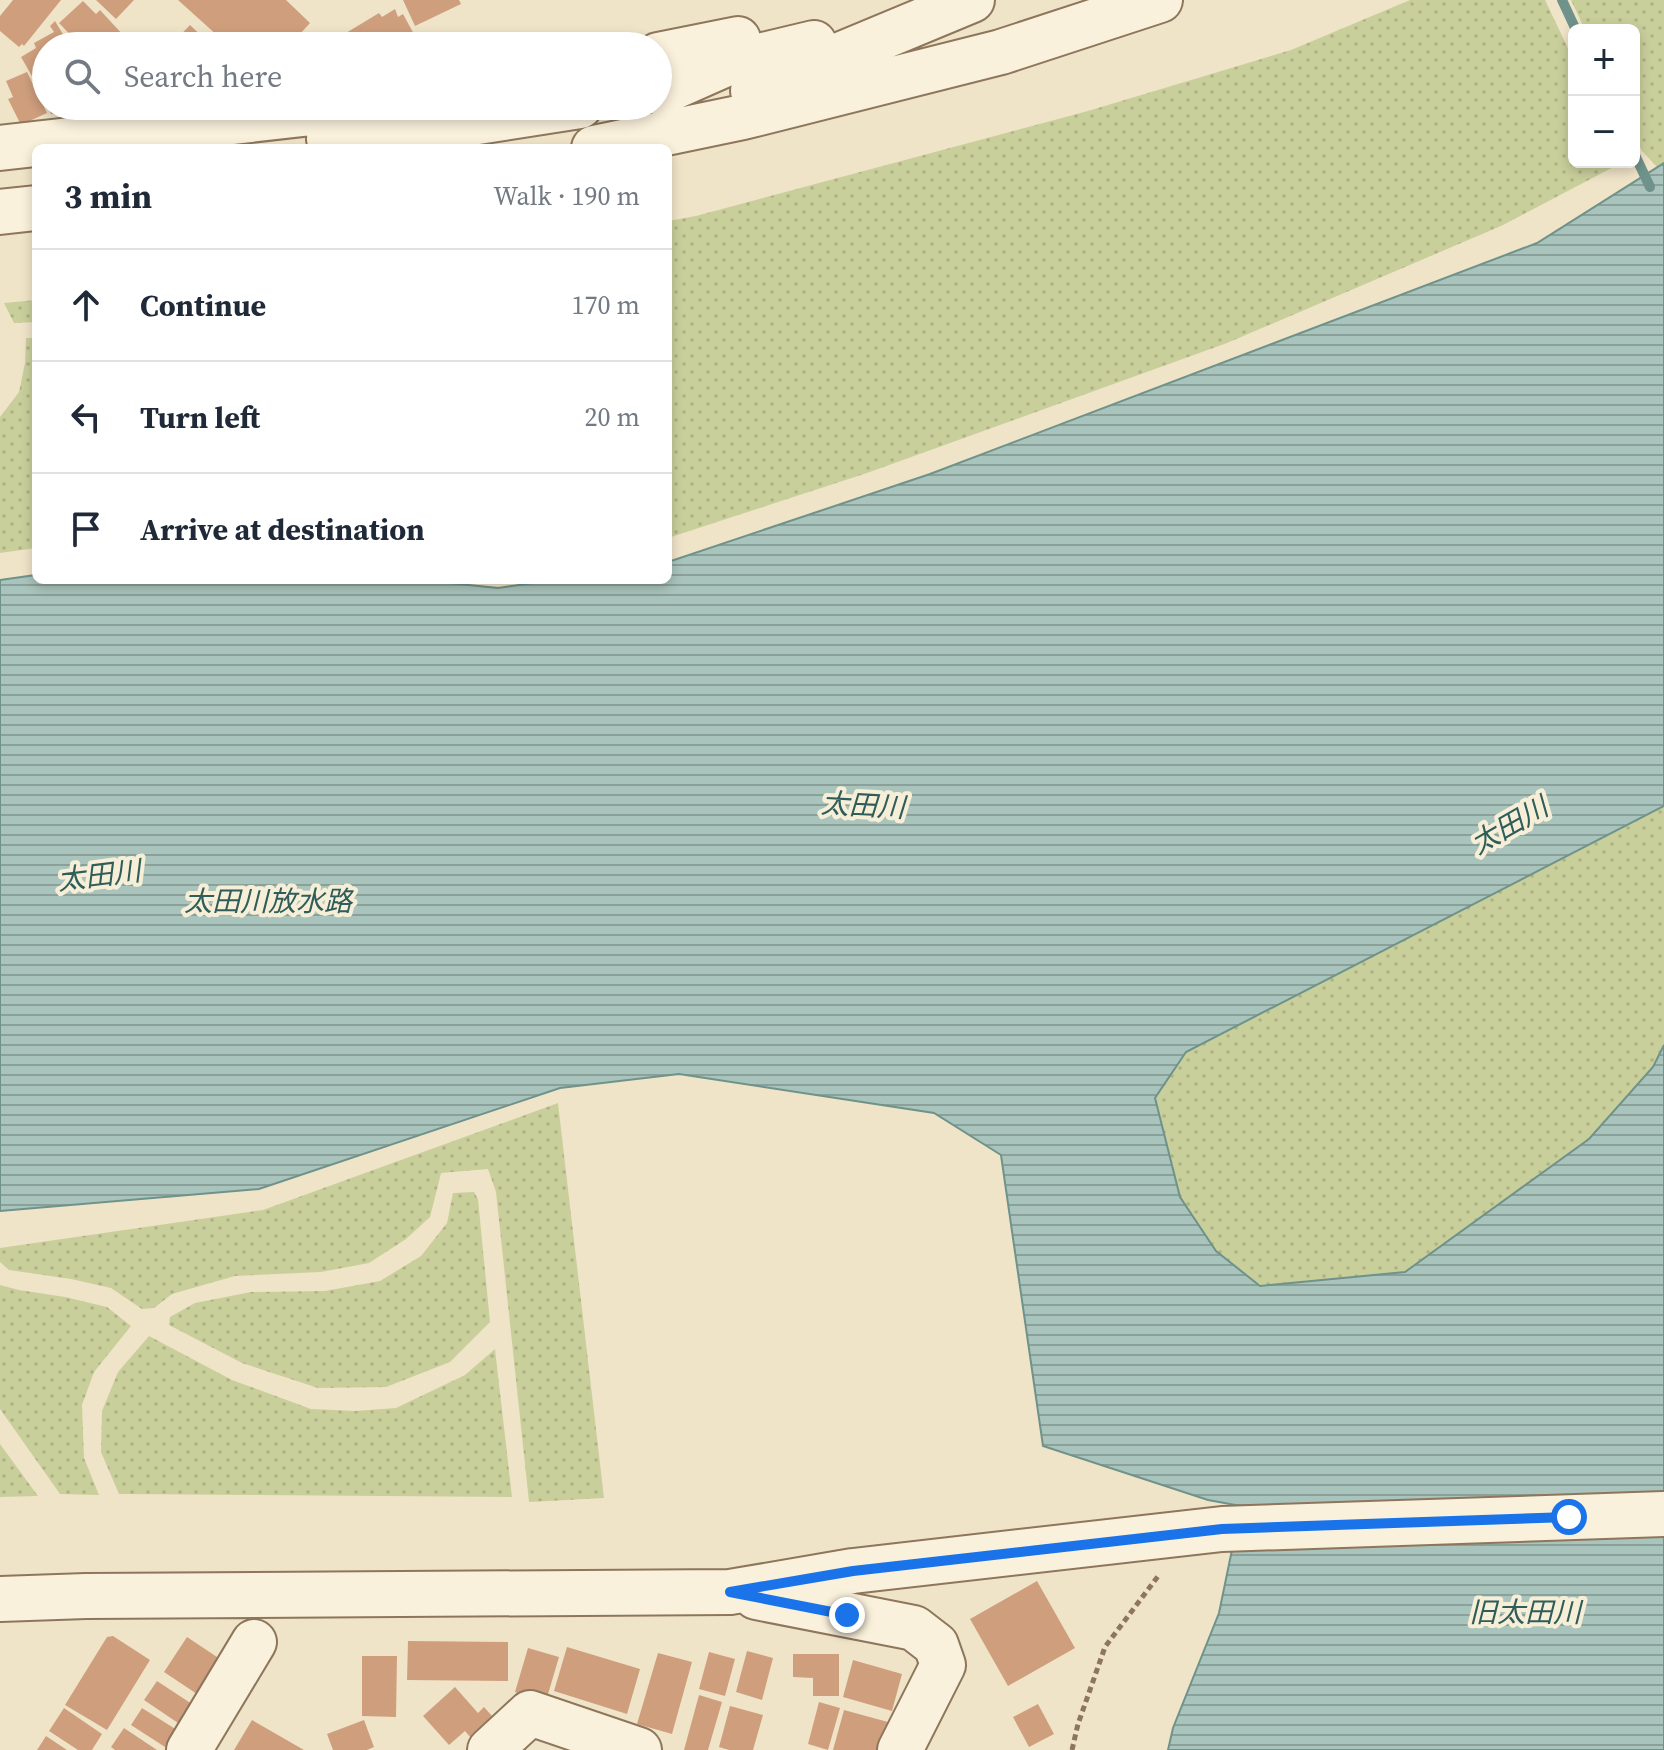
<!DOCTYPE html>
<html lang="en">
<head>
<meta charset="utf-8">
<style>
  body { margin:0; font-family:"Source Serif 4","Noto Sans JP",serif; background:#f2f2f3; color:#1f2937 }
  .controls { position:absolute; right:24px; top:24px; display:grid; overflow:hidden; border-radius:12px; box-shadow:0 4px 12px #0003 }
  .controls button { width:72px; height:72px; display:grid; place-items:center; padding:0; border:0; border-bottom:2px solid #e0e1e3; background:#fff; color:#1f2937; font:40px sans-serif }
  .stop { position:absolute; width:24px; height:24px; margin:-18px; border:6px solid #1a73e8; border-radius:50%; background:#fff }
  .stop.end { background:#1a73e8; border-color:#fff; box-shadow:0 2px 8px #0008 }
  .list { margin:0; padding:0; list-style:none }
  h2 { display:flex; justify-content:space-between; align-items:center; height:104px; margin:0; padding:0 32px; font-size:34px }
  h2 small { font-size:26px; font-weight:400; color:#747a83 }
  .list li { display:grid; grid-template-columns:52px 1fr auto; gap:24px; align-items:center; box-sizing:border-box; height:112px; padding:0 32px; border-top:2px solid #e0e1e3 }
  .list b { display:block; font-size:30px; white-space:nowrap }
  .list em { font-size:26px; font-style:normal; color:#747a83 }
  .icon { flex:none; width:44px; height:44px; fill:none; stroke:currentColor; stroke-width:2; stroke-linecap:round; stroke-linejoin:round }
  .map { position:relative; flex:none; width:1664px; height:1750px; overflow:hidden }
  .search { position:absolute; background:#fff; box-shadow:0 4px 12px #0003; left:32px; top:32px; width:640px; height:88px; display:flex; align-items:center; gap:20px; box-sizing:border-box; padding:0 28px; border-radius:44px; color:#747a83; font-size:30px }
  .panel { position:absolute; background:#fff; box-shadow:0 4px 12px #0003; left:32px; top:144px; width:640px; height:440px; border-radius:12px }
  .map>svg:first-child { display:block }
  .grass { fill:url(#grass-dots) }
  .water { fill:url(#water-rules); stroke:#6f938a; stroke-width:2 }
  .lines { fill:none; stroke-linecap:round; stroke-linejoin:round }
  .stream { stroke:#6f938a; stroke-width:10 }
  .building { fill:#cf9f7d }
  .minor-casing { stroke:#8d765c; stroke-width:48 }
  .path { stroke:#8d765c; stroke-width:5; stroke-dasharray:6 4; stroke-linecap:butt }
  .minor { stroke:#faf1dc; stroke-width:44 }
  .route { stroke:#1a73e8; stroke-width:10 }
  .labels { text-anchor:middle; stroke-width:8; stroke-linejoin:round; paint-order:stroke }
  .water-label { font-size:28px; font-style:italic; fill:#2f5d5a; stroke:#f7eed8 }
</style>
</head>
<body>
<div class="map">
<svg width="1664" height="1750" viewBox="0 0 1664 1750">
  <defs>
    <pattern id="grass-dots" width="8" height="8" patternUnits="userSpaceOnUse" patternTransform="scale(2)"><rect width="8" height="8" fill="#c9cf9b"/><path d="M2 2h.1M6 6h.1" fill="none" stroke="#aeb285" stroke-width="1.8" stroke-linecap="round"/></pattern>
    <pattern id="water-rules" width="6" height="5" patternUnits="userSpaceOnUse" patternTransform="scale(2)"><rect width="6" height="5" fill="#a9c4bc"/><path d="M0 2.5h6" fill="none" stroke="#8ba098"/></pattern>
  </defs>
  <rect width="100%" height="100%" fill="#f0e4c8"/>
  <path class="grass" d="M1410 0H1545L1574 61V162H1623L1501 226 1227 343 867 473 668 538V221L696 216 1088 111 1291 50Z
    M1571 0H1664V163L1657 167 1642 151 1634 135V30H1585Z
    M36 300V322L14 323 4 303Z
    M26 338H36V548L0 553V417L19 392 25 363Z
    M1664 806V1045L1653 1067 1589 1139 1405 1272 1260 1286 1216 1251 1180 1197 1155 1097 1186 1052Z
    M558 1103 604 1498 529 1502 496 1192 488 1169 441 1173 430 1217 406 1239 369 1263 321 1272 235 1276 172 1294 154 1308 142 1309 111 1288 71 1279 9 1270 0 1262V1248L263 1210Z
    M474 1192 478 1199 490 1322 450 1362 386 1387 318 1388 242 1363 169 1325 170 1317 195 1303 251 1292 325 1291 380 1281 421 1256 447 1223 453 1193Z
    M0 1285 19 1290 65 1297 107 1307 131 1326 94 1372 82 1405 84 1458 99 1495 60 1494 0 1409Z
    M149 1336 232 1380 311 1409 355 1411 396 1408 465 1375 495 1349 512 1497 119 1494 101 1452 102 1411 118 1372Z
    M0 1444 38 1496 0 1497Z"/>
  <path class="water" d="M1664 163V806L1186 1052 1155 1098 1180 1197 1216 1251 1260 1286 1405 1272 1589 1139 1653 1067 1664 1045V1750H1168L1173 1728 1219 1613 1241 1506 1208 1500 1043 1446 1001 1155 934 1113 679 1074 560 1088 259 1189 0 1211V580L36 575V580H420L498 588 555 580H668V562L930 474 1537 243Z"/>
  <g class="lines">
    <path class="stream" d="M1562 0 1576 30
      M1634 153 1650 187"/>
  </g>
  <path class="building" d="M13 0H61L24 46 22 44 19 47 0 31V16Z
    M96 0H134L116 19Z
    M178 0H286L310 23 289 46H229Z
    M403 0H459L461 4 415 26Z
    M83 1 96 14 100 10 124 36 123 37 128 42 124 46H81L59 23Z
    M395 9 398 17 403 14 415 36 399 46H347L341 36 379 13 382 17Z
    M55 21 70 46H46V86L40 90 21 57 36 48 34 43 54 32 50 26Z
    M190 25 212 46H170Z
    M27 72 47 113 21 125 8 99 13 97 6 81Z
    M48 106H98L100 112 64 125 59 112 51 114Z
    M1037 1581 1075 1648 1008 1686 970 1619Z
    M113 1636 150 1660 107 1730 65 1705 107 1637Z
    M187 1637 229 1665 206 1700 164 1672Z
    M408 1641 508 1642V1681L407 1680Z
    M567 1647 640 1669 627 1714 554 1691Z
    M528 1648 559 1657 546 1701 515 1692Z
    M747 1651 773 1658 762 1700 736 1692Z
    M709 1652 735 1659 725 1696 699 1689Z
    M658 1653 692 1662 672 1734 637 1724Z
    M793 1654H839V1696H813V1678L793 1677Z
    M362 1656H397L396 1717 362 1716Z
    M853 1660 902 1674 892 1711 843 1697Z
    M157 1681 195 1706 181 1725 144 1700Z
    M455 1687 478 1713 484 1707 500 1725 477 1745 465 1731 449 1745 423 1716Z
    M699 1695 722 1702 708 1750H684Z
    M819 1702 840 1708 828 1750 808 1744Z
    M1038 1704 1054 1734 1029 1747 1013 1717Z
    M730 1706 763 1715 753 1750H729L719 1747Z
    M64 1708 102 1734 92 1750H78L49 1731Z
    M142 1708 177 1730 165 1747 131 1725Z
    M844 1710 888 1722 880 1750H833Z
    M252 1720 304 1750H234Z
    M364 1720 374 1747 367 1750H333L327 1734Z
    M124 1728 157 1750H115L111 1747Z
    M46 1736 67 1750H37Z"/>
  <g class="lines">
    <defs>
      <path id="minor" d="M658 55 738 39
        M753 91 972 0
        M658 92 665 91 726 64 814 43
        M329 139 471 123 580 106
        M0 148 374 106
        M594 148 743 117 1001 52 1160 0
        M0 212 36 208
        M756 1597 914 1628 936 1645 943 1665 900 1750
        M0 1599 86 1596 730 1592 853 1571 1222 1529 1664 1514
        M189 1750 254 1642
        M490 1750 530 1713 639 1750"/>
    </defs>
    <use href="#minor" class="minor-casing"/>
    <path class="path" d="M1072 1750 1078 1724 1105 1647 1159 1575"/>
    <use href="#minor" class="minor"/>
  </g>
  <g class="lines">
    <path class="route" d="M847 1615 730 1592 853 1571 1222 1529 1569 1517"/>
  </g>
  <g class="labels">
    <g class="water-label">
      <text transform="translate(863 805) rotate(3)" y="10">太田川</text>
      <text transform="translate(1509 825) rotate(-30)" y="10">太田川</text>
      <text transform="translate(99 875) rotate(-7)" y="10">太田川</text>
      <text x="268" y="911">太田川放水路</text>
      <text x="1525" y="1622">旧太田川</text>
    </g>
  </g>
</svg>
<div class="controls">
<button>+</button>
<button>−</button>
</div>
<div class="stop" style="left:1569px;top:1517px"></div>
<div class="stop end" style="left:847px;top:1615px"></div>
<div class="search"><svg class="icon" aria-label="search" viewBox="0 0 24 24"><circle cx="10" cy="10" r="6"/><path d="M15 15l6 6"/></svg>Search here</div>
<section class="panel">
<h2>3 min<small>Walk · 190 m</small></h2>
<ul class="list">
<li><svg class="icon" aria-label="ahead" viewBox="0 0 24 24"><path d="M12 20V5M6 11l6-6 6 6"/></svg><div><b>Continue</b></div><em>170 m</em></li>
<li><svg class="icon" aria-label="left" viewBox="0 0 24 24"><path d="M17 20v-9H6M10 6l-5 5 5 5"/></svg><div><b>Turn left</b></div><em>20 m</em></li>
<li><svg class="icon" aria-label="arrive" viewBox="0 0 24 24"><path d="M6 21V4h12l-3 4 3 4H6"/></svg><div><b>Arrive at destination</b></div></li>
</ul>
</section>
</div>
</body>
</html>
